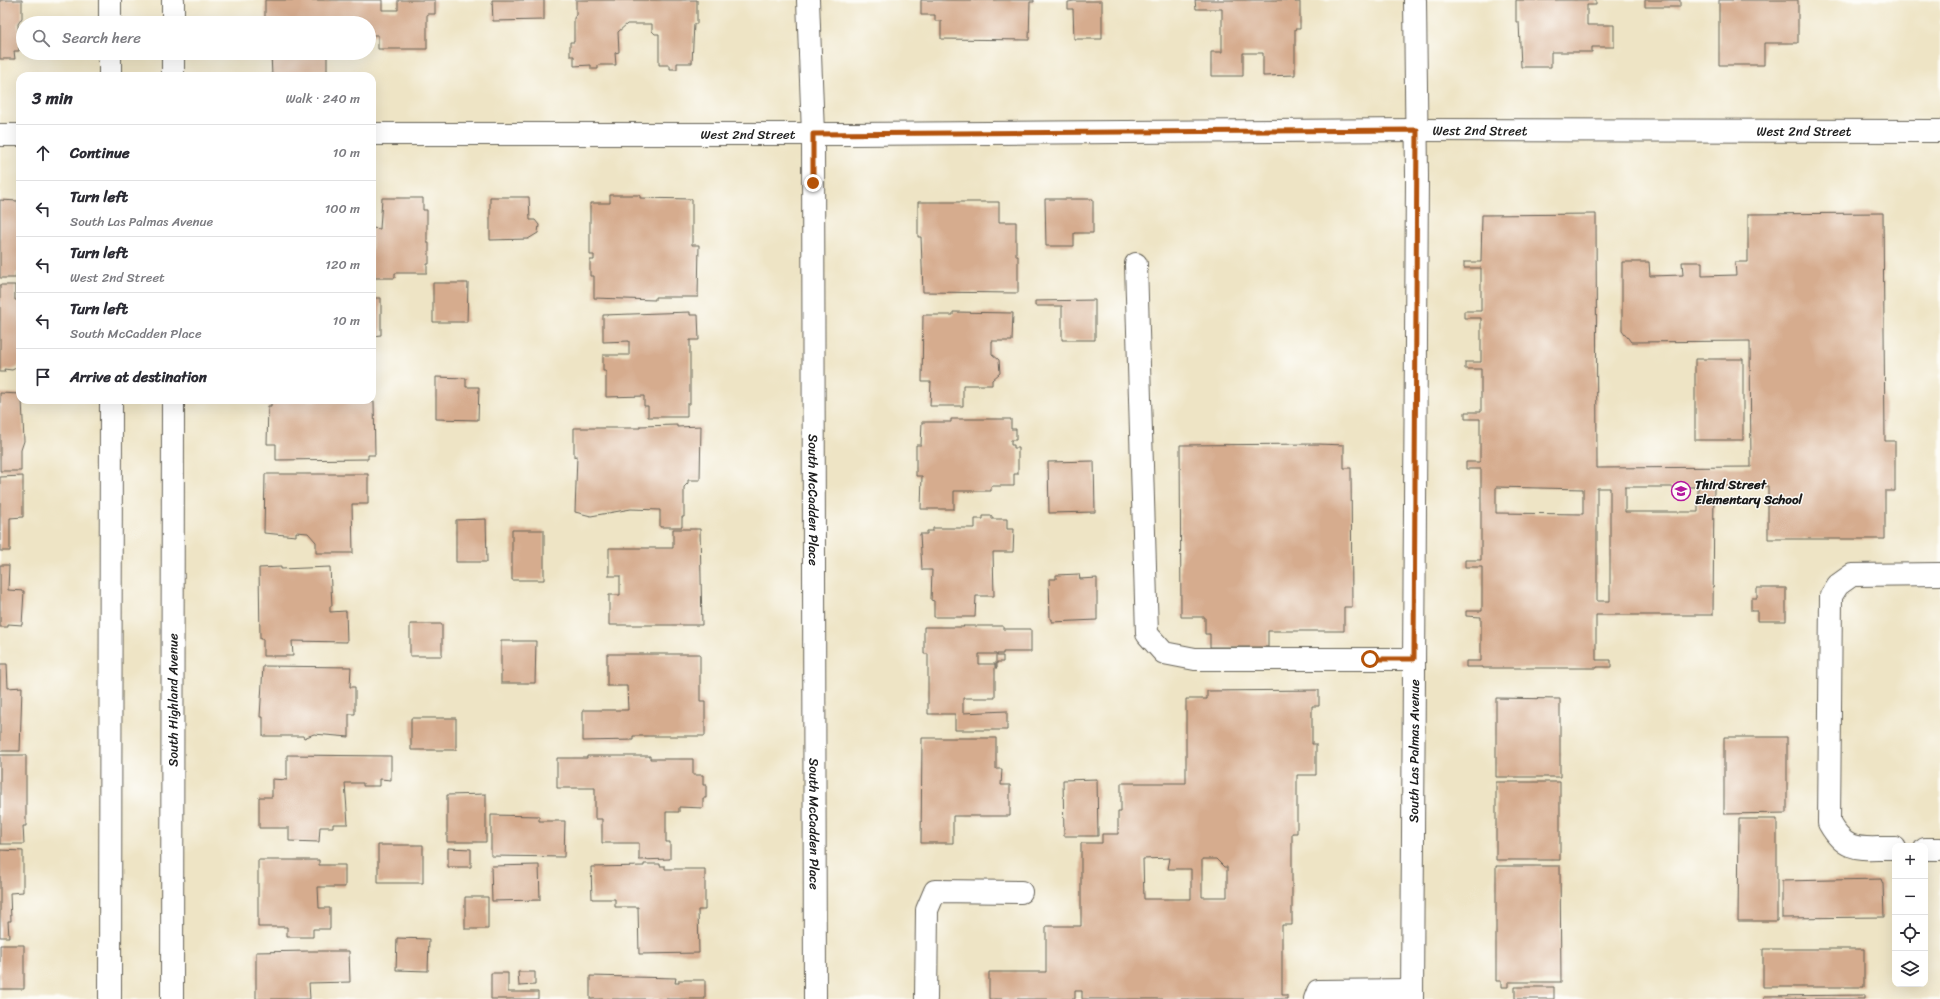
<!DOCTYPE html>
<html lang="en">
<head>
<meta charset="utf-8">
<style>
  body { margin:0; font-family:Sriracha,sans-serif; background:#f7f7f7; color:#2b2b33 }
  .controls { position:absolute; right:12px; bottom:12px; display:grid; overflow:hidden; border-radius:8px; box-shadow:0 4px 16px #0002 }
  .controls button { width:36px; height:36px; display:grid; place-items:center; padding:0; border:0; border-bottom:1px solid #e1e1e2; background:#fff; color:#2b2b33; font:20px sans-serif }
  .stop { position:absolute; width:12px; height:12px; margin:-9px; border:3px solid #b45309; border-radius:50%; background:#fff }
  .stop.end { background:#b45309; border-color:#fff; box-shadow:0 1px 4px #0008 }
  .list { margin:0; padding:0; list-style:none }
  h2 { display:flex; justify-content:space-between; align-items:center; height:52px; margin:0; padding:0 16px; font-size:17px }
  h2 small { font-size:13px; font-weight:400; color:#7c7c81 }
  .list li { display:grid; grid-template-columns:26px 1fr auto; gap:12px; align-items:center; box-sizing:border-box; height:56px; padding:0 16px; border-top:1px solid #e1e1e2 }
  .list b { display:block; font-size:15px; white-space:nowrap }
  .list p { margin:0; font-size:13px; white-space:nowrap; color:#7c7c81 }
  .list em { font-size:13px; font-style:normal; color:#7c7c81 }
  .icon { flex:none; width:22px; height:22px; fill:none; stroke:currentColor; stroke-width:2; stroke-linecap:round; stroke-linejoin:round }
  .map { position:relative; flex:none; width:1940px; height:999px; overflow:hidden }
  .search { position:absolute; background:#fff; box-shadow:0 4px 16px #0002; left:16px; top:16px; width:360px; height:44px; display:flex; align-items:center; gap:10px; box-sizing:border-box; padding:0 14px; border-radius:22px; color:#7c7c81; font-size:15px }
  .panel { position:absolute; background:#fff; box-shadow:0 4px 16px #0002; left:16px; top:72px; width:360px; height:332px; border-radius:12px }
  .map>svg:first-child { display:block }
  .building { fill:#d6ac8e; fill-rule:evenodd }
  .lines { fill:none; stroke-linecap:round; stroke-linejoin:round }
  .minor-casing { stroke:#666257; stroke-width:24 }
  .major-casing { stroke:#666257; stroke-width:24 }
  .minor { stroke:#fff; stroke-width:22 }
  .major { stroke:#fff; stroke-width:22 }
  .route { stroke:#b45309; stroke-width:5 }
  .labels { text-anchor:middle; stroke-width:3; stroke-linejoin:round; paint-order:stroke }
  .street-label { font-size:13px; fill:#1c1c1c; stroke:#fdfcf7 }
  .poi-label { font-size:13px; font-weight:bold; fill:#1c1c1c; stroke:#fdfcf7; text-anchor:start }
</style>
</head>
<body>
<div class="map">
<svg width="1940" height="999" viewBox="0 0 1940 999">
  <rect width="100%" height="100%" fill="#fdfcf7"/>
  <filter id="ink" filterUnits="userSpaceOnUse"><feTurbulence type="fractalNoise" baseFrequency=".025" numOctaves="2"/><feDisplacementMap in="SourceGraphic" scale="8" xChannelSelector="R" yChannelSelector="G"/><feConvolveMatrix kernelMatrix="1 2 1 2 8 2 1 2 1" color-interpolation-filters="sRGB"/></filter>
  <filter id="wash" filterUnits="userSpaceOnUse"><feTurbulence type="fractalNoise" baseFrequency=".012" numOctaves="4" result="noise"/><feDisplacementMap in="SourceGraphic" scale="16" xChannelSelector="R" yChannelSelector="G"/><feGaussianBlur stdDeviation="0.9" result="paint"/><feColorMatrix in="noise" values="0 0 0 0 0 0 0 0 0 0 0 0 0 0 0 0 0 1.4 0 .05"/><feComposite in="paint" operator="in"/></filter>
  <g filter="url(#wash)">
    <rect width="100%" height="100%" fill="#eee4c5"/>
    <g id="blocks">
      <path class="building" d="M0 0H22V18L18 24 19 51H14L15 59H0Z
        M265 0H382V10H398V0H435V14H427V49H378V35H369V23H265Z
        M492 0H544V20L493 21Z
        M576 0H697V24H694L692 63H677V69H670V65H659V34H655L652 31V24H627L618 32 619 52 615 53 616 65H598V69H591V65L574 66V56H570V42H574V18L576 15Z
        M921 0H1034V2H1030L1029 40 941 39V21H935V15H921Z
        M1195 0H1295V2H1300V29H1295V75L1263 76V53H1243V76H1211V52H1222V9H1196Z
        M1516 0H1596V5H1587V25H1614V47H1592V52H1551V67H1521L1519 22H1516Z
        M1645 0H1680V7H1645Z
        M1719 0H1798V43H1764V65H1719Z
        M1074 1H1102V39H1074L1073 9H1068V2Z
        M271 53H327V76H272Z
        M610 195H640V198L692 199V245H699L698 297H655V300L594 298V276H590V260H594V255H590V203H610Z
        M490 197H529L530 220H535L539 225 538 233 528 239 490 240Z
        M382 198H423V210H427V243H429V264H427V273H395V278H372V228L380 229Z
        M1045 199H1093V233H1074V246H1046Z
        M0 200 18 201 20 256 19 273H16V278H0Z
        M918 202H999V222H1016V256H1018V293L923 292 921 237H918Z
        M1883 213 1885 441H1895V491H1885V539H1768V486H1714L1713 615H1596V660H1611V667H1597V668H1483V667H1466V661H1481V617L1466 616V611H1482V567H1465V560H1481V469H1466V462H1480V419H1465V412H1481V369H1465V362H1481V318H1464V311H1481V268H1464V262H1481L1482 215 1596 214 1597 468 1751 467 1750 341 1631 342 1622 330V262H1649L1650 276 1683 275 1682 262H1702V276L1736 275 1735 262H1748V214ZM1496 487 1583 489V514L1496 513ZM1625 487H1698V512H1625ZM1597 488H1610V601H1597Z
        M433 283H468L467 322H433Z
        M0 285H15V300H20V362L18 367 12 370 4 369 5 372H0Z
        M372 298H381V335L372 336Z
        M1095 300V340H1062V306H1035V301Z
        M690 312V315H698L699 340H690V404H687V417H648V406H644V396L606 397V371H603V355H629V341L603 342V315Z
        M953 312 1013 313 1012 341H992V354L999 360 1000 373 992 380V385H963V406H930L931 382H922L923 315H953Z
        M1695 359H1743V440H1695Z
        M436 377 466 378V387H479L478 420 436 419Z
        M0 393 20 394V400H22L24 441 21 450V471H0Z
        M333 400H367V402H374L375 455H368V459L276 460V444H267L268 406H271V401Z
        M951 419H1011V429H1016V440H1011V445H1014V448H1018V474H1014V486H991V491H954V509H921L922 476H916V445H921L922 422H951Z
        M677 425V427L701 426 700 480H688V483L684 487V517H682V527H660V510L631 509 591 516 575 512 577 456 574 457V428H640V426Z
        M1318 444 1344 445V468H1351L1352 607H1344V631H1268V647H1210V634H1205V617H1181L1180 445Z
        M1094 461 1095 512 1049 513 1048 462Z
        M265 474H368V504H352L353 553H316V542L308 533 296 532V536L264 533Z
        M23 476V517L10 518V551H0V477Z
        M983 516H992V519H1007V529H1014L1013 552H993L994 596H976L975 617H934V601L931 600 932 570H922L920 534H927V531H933V528H975V519H983Z
        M486 519 487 562H456V520Z
        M673 529H700L702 625H609V595H620V576H609V548H673Z
        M512 530H544V580H512Z
        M0 565H9L8 590 24 591 22 625 8 624V627H0Z
        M281 567V569L330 567 332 606H330V612L346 611 347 642 292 641 293 656H263V639H260L259 568Z
        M1079 574 1080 579 1097 578V620L1052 622V619H1050L1049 579H1056V575Z
        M1757 588H1786V621H1757V611H1751V598H1757Z
        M410 624H442V656H410Z
        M963 626H1003V629H1031V652H1003V654H997V656H1003V662H997V668H996V654H979V664H995V698H963V713L1007 711V730H955V714H928V654H924V627H964Z
        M501 641H536L535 683H501Z
        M607 654H700V701H705V736H633V740L583 741V710H628L627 686H607Z
        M0 664H7L8 688 22 687 20 751H0Z
        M263 666 351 667 350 687H355V714H349V737L314 734 304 738 303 736H263V717H260Z
        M1319 690V706H1312V744H1316V775H1297V833H1292V925H1282V995H1287V999H1082V991H1075V999H989V972H1046V926H1081V843H1102V834H1118V812H1121V783H1186V699H1207V691ZM1170 858 1168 869H1191V899H1144L1143 859ZM1202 859H1216L1224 867H1227V897H1202Z
        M1496 698 1560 699V777H1496Z
        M411 718H456V750H411Z
        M1724 737H1787V813L1724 814Z
        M922 738H996V769H1002L1001 785H1010V816H953V843H921Z
        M0 755H26V826H23L24 844H0Z
        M287 755 391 756V780L380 779V786H363V783H345L348 824H333V827H320L319 842 289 841V828H259V797H272V779L287 780Z
        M587 756H650V759H693V775H703V785H706V798H703V808L679 807V812H666V842H670V859L639 860V843H602V819H595V788H557V758H587Z
        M1097 779 1098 836H1064L1063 780Z
        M1496 782H1560V860H1496Z
        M486 794V842H447V795Z
        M491 815 539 816V821H565L564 857 491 856Z
        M1739 819H1777V921H1738Z
        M378 845H423V883H378Z
        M448 848 471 849V867H448Z
        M0 850 23 851V892L10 893 11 921H8L9 937H0Z
        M258 860H319V865H345V887H318L319 908H330V929H313V937H287V927H258Z
        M644 864H660V866H665V869H705V910H698L699 953 639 954 638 907H615V899H592L591 867 644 866Z
        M539 865 540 900 492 901 491 866Z
        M1496 866H1560L1561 982H1508V987H1501V981H1496Z
        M1881 879 1883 884 1884 917 1782 918V881Z
        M465 897H488V929H465Z
        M397 938 429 939 428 971 396 970Z
        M0 945H24V989H0Z
        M1763 949H1864V987H1763Z
        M308 951H349L350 982 309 983 310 999H256V952Z
        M518 972H535V985L519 986Z
        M491 973H508V992H538V999H491Z
        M590 976 676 978 675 983H679V980H705V999H590Z
        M1515 987H1554V999H1515Z
        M1865 995V999H1764V996Z"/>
    </g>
  </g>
  <g filter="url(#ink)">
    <use href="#blocks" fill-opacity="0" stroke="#666257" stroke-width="1"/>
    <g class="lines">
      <defs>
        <g id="minor">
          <path id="s1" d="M808 0 813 134 815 999"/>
          <path id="s2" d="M372 134H852L1417 130 1940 131"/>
          <path d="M0 135H20"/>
          <path d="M1136 264 1147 634 1164 653 1195 659H1414"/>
          <path d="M1895 848C1862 847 1847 855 1829 823L1831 596 1838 585 1852 575 1940 574"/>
          <path d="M1925 849H1940"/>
          <path d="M926 999 927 910 935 891 1021 892"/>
          <path d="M1315 999 1318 991 1412 990"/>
          <path id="s3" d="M1412 999 1417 176 1415 0"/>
        </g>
        <g id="major">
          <path d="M110 0V23"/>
          <path d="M173 0V23"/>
          <path d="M110 53V76"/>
          <path d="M173 53V76"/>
          <path d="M110 999 111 400"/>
          <path id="s4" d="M172 999 173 400"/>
        </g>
      </defs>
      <use href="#minor" class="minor-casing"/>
      <use href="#major" class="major-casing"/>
      <use href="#minor" class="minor"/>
      <use href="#major" class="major"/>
    </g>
  </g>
  <g class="lines" filter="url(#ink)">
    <path class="route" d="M813 183V134L1417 130 1414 659H1370"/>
  </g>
  <defs>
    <symbol id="school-ring" viewBox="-11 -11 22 22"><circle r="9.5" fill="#fdfcf7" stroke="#b5179e" stroke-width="1.5"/><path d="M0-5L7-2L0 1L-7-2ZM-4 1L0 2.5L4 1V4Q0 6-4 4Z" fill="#b5179e"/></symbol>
  </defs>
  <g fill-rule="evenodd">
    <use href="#school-ring" x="1670" y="480" width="22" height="22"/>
  </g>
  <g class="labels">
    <g class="street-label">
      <text dy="5" stroke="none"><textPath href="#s2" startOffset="1108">West 2nd Street</textPath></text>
      <text dy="5" stroke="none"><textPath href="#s2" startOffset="1432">West 2nd Street</textPath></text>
      <text dy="5" stroke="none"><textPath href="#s2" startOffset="376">West 2nd Street</textPath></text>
      <text dy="5" stroke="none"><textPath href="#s1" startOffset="500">South McCadden Place</textPath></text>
      <text dy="5" stroke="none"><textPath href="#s4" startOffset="299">South Highland Avenue</textPath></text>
      <text dy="5" stroke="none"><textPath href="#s3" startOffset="248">South Las Palmas Avenue</textPath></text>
      <text dy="5" stroke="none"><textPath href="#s1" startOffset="824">South McCadden Place</textPath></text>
    </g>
    <g class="poi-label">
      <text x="1695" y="489">Third Street<tspan x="1695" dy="15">Elementary School</tspan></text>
    </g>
  </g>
</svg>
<div class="controls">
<button>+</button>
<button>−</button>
<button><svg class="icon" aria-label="locate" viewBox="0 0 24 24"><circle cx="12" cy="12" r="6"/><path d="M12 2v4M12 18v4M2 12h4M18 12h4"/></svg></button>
<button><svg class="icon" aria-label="layers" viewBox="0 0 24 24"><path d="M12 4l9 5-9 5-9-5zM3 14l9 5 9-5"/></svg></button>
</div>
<div class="stop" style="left:1370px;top:659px"></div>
<div class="stop end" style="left:813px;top:183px"></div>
<div class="search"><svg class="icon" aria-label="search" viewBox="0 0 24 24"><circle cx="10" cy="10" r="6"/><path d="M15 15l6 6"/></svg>Search here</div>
<section class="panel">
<h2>3 min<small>Walk · 240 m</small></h2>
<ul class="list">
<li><svg class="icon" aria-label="ahead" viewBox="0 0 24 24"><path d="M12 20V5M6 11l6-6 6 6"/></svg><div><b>Continue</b></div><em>10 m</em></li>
<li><svg class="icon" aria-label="left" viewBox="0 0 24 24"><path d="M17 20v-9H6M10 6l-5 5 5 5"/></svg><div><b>Turn left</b><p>South Las Palmas Avenue</p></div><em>100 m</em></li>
<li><svg class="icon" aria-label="left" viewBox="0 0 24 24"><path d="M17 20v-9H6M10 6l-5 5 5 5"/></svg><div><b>Turn left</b><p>West 2nd Street</p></div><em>120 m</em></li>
<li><svg class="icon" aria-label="left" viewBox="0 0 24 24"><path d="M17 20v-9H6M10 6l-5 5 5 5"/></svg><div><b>Turn left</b><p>South McCadden Place</p></div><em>10 m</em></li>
<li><svg class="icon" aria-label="arrive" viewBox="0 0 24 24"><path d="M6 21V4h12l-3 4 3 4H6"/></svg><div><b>Arrive at destination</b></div></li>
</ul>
</section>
</div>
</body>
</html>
